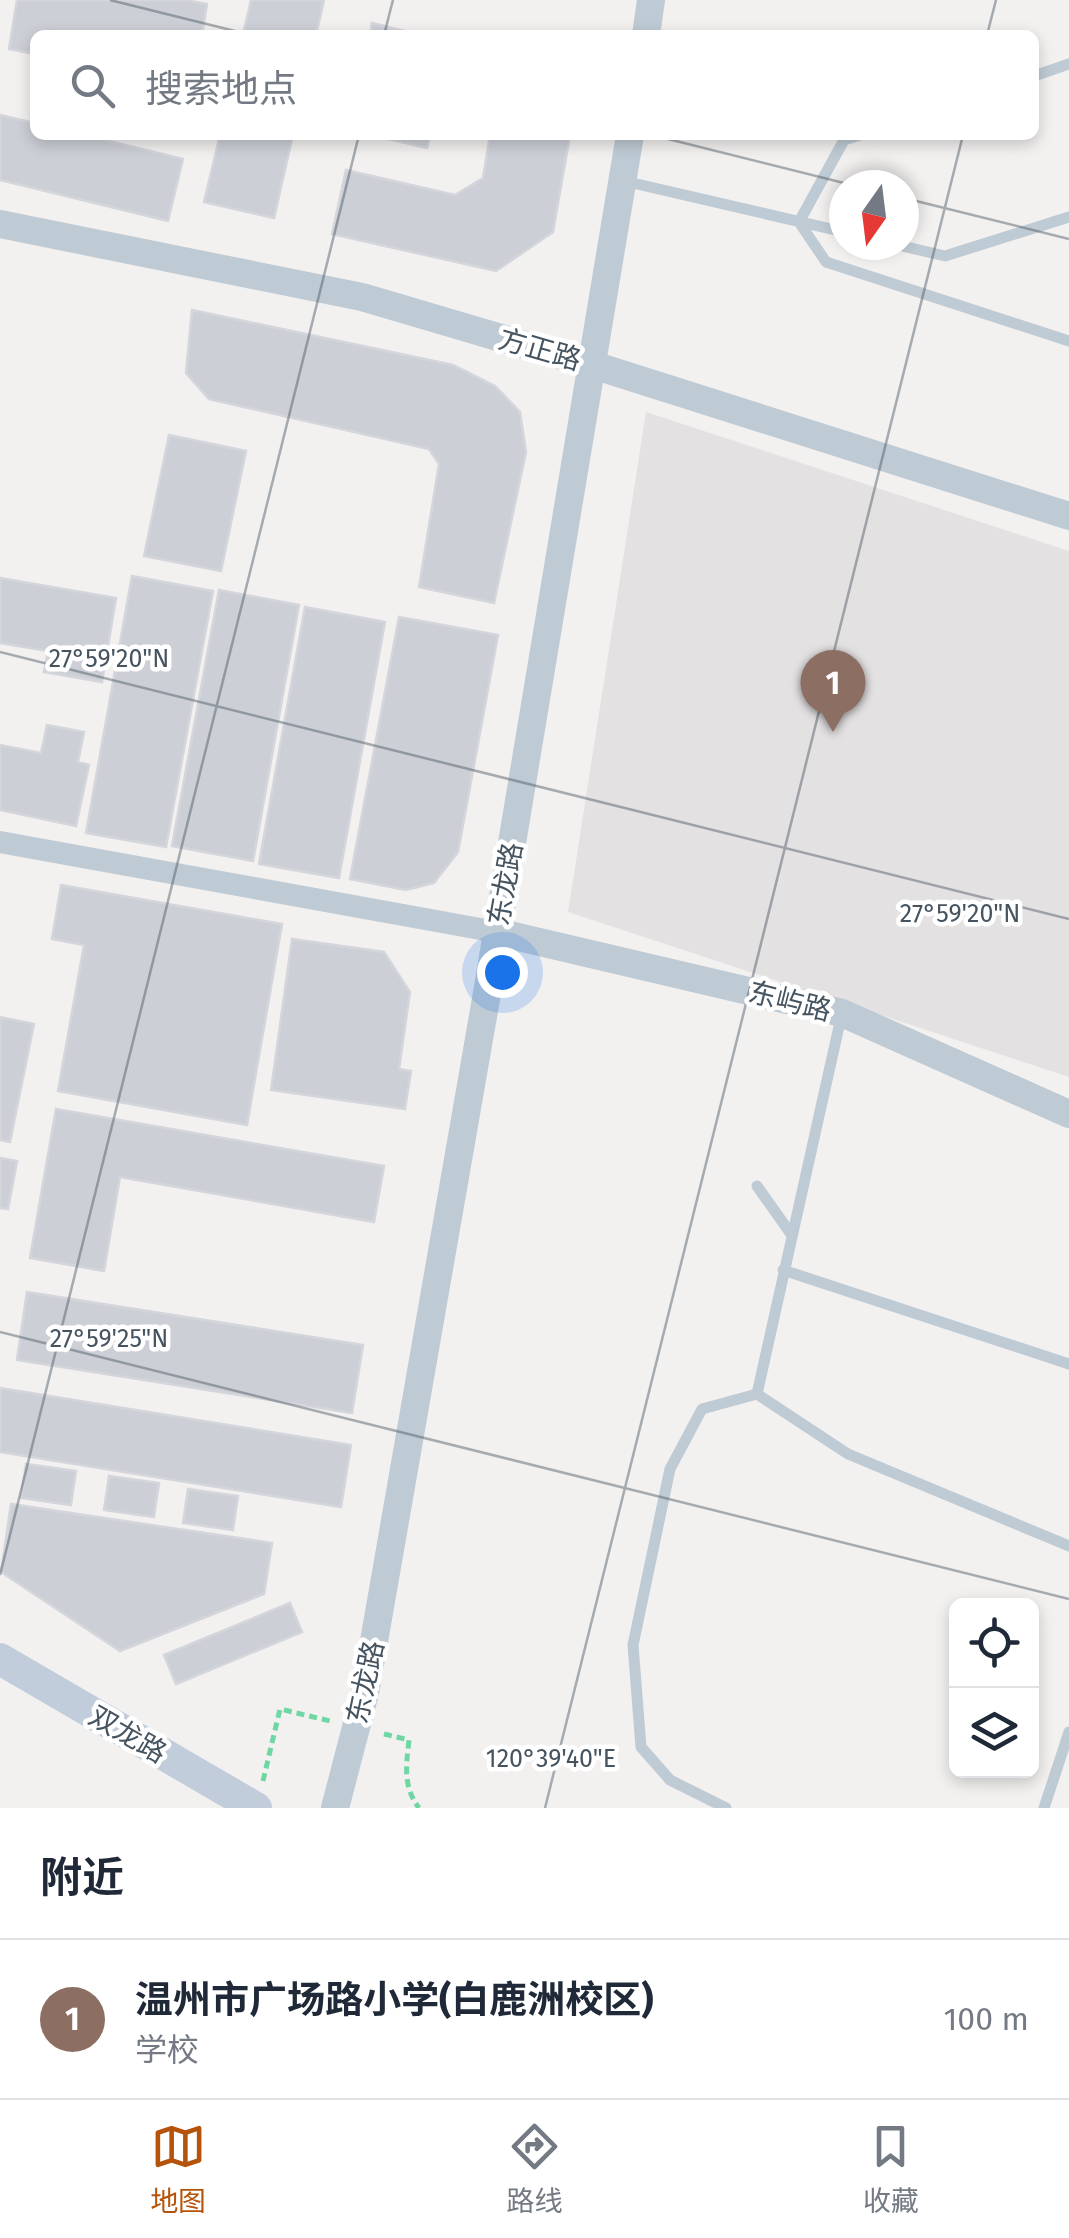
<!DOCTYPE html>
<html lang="zh">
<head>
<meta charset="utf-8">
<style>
  body { margin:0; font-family:"Fira Sans","Noto Sans SC",sans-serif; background:#f2f2f3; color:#1f2937 }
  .controls { position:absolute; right:30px; bottom:30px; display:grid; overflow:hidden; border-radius:15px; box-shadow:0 5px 15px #0003 }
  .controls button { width:90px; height:90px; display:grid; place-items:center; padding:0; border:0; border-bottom:2px solid #e0e1e3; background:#fff; color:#1f2937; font:50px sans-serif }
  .compass { position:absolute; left:829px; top:170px; width:90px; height:90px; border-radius:50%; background:#fff; box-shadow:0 5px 15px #0003; rotate:194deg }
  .you { position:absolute; left:502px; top:972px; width:35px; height:35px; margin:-25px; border:8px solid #fff; border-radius:50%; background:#1a73e8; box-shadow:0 0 0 15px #1a73e833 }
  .badge { display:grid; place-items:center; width:65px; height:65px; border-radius:50%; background:#b45309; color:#fff; font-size:32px; font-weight:700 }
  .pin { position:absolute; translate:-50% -82px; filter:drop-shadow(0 2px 5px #0008) }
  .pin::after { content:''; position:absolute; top:52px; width:35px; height:30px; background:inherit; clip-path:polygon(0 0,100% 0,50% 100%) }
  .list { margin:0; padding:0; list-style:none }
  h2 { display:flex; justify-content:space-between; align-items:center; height:130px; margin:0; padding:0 40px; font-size:42px }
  h2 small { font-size:32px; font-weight:400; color:#747a83 }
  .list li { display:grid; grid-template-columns:65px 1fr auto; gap:30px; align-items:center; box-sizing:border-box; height:160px; padding:0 40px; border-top:2px solid #e0e1e3 }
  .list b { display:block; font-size:38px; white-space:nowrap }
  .list p { margin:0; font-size:32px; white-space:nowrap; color:#747a83 }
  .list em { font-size:32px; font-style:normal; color:#747a83 }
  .icon { flex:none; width:55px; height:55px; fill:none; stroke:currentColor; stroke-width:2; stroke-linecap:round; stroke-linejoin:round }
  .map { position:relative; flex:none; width:1069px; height:1808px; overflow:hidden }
  .search { position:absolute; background:#fff; box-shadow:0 5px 15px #0003; left:30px; right:30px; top:30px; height:110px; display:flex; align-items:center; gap:25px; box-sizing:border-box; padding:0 35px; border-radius:15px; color:#747a83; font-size:38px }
  .sheet { height:290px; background:#fff }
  nav { display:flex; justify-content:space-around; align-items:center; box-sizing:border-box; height:140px; border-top:2px solid #e0e1e3; background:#fff; font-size:28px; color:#747a83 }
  nav a { display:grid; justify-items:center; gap:5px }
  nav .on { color:#b45309 }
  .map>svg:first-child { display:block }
  .education { fill:#e4e1e2 }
  .building { fill:#cccfd6; stroke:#d4d6dc; stroke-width:2.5 }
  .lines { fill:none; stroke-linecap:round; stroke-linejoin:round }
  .path { stroke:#6ed7a3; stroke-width:5; stroke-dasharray:8 5; stroke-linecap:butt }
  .service { stroke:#bfcbd4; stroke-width:11 }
  .minor { stroke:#bfcbd4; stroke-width:22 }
  .tertiary { stroke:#bfcbd4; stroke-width:28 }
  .secondary { stroke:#c1cddb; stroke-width:32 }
  .ticks { fill:none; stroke:#465460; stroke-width:2.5; stroke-opacity:0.45 }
  .labels { text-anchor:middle; stroke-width:9; stroke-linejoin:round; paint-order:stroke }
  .street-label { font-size:28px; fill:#465460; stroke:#fff }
  .ticks-label { font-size:25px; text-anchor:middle; fill:#465460; stroke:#fff; stroke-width:9; stroke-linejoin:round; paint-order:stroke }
</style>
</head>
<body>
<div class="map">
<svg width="1069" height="1808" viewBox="0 0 1069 1808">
  <rect width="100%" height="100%" fill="#f3f0f0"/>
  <path class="education" d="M646 412 1069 551V1077L568 912Z"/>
  <path class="building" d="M17 0H186L207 4 202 35H35V54L9 49Z
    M251 0H324L316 35H243Z
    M372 23 421 35H370Z
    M0 115 35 123V135H84L183 159 168 221 0 180Z
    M220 135H293L274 218 204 202Z
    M371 135H430L427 148Z
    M490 135H570L553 232 496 271 332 234 346 170 455 195 483 178Z
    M192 310 453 365 495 386 520 412 526 452 494 603 419 587 439 464 429 449 209 399 186 373Z
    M169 435 246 451 221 571 144 556Z
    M132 576 213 591 166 847 86 833Z
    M0 578 116 598 102 682 44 672 48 651 0 643Z
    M219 590 299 605 253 861 172 846Z
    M305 607 385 622 339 878 259 864Z
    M399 617 498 635 458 852 434 883 406 890 350 879Z
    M47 725 84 732 78 762 89 765 76 826 0 810V745L41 753Z
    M61 885 282 924 247 1125 58 1091 84 945 52 939Z
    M292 939 384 952 410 992 399 1069 411 1071 405 1109 271 1090Z
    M0 1017 34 1024 10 1142 0 1140Z
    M56 1109 384 1166 374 1222 120 1177 104 1271 30 1258Z
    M0 1158 17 1161 8 1209 0 1208Z
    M27 1292 363 1345 352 1413 17 1360Z
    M0 1388 351 1445 341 1507 0 1452Z
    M26 1464 76 1471 71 1505 21 1498Z
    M109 1476 159 1483 154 1517 104 1510Z
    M188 1489 238 1496 233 1530 183 1523Z
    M11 1504 272 1543 264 1594 120 1651 1 1572Z
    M290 1603 302 1632 176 1684 164 1655Z"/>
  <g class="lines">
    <path class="path" d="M384 1734 409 1740C406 1766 403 1787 419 1808
      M263 1781 280 1709 330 1721"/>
    <path class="service" d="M1034 76 1069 64
      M860 135 844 140 799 222 826 262 1069 341
      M624 181 844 232
      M898 245 945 256 1069 217
      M757 1186 791 1234
      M783 1270 1069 1364
      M757 1394 848 1454 1069 1546
      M726 1808 670 1780 641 1747 633 1645 670 1469 702 1409 757 1394 842 1013
      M1044 1808 1069 1732"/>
    <path class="minor" d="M0 842 497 932"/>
    <path class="tertiary" d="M646 35 651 0
      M0 224 362 297 593 365 1069 516
      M497 932 842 1013 1069 1114
      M335 1808 365 1693 486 999 630 135"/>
    <path class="secondary" d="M0 1659 256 1808"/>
  </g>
  <path class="ticks" d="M110 0 251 35M384 35 393 0M987 35 996 0M652 135 852 185M904 198 1069 239M0 652 1069 919M0 1332 1069 1599M0 1575 359 135M545 1808 963 135"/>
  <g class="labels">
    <g class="street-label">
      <text transform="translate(540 349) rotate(16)" y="10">方正路</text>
      <text transform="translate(505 884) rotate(-80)" y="10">东龙路</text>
      <text transform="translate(790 1001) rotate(14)" y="10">东屿路</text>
      <text transform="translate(365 1682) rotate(-78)" y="10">东龙路</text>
      <text transform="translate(128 1734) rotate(30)" y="10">双龙路</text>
    </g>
  </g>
  <g class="ticks-label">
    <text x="109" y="667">27°59'20"N</text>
    <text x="960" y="922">27°59'20"N</text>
    <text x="109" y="1347">27°59'25"N</text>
    <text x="551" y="1767">120°39'40"E</text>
  </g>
</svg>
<div class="controls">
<button><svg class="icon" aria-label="locate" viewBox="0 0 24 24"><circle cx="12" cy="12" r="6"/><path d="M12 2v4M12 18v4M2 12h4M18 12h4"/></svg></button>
<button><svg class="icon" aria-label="layers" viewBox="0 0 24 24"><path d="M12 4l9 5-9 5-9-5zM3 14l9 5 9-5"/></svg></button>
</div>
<svg class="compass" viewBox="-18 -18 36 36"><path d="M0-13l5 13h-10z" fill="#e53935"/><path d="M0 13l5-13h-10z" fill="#747a83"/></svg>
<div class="you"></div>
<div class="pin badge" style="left:833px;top:732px;background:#8d6e63">1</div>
<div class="search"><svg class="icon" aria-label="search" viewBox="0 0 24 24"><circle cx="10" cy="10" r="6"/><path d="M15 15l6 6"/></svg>搜索地点</div>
</div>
<section class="sheet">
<h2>附近<small></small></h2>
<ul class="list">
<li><span class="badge" style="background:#8d6e63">1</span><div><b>温州市广场路小学(白鹿洲校区)</b><p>学校</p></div><em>100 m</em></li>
</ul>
</section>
<nav>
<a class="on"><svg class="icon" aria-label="map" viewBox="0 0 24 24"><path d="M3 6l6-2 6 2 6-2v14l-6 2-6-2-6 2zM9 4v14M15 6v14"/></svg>地图</a>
<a><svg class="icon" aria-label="directions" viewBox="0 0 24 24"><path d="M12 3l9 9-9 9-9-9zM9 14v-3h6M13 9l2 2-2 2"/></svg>路线</a>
<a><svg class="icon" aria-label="saved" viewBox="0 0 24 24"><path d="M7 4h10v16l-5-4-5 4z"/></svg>收藏</a>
</nav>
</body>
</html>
